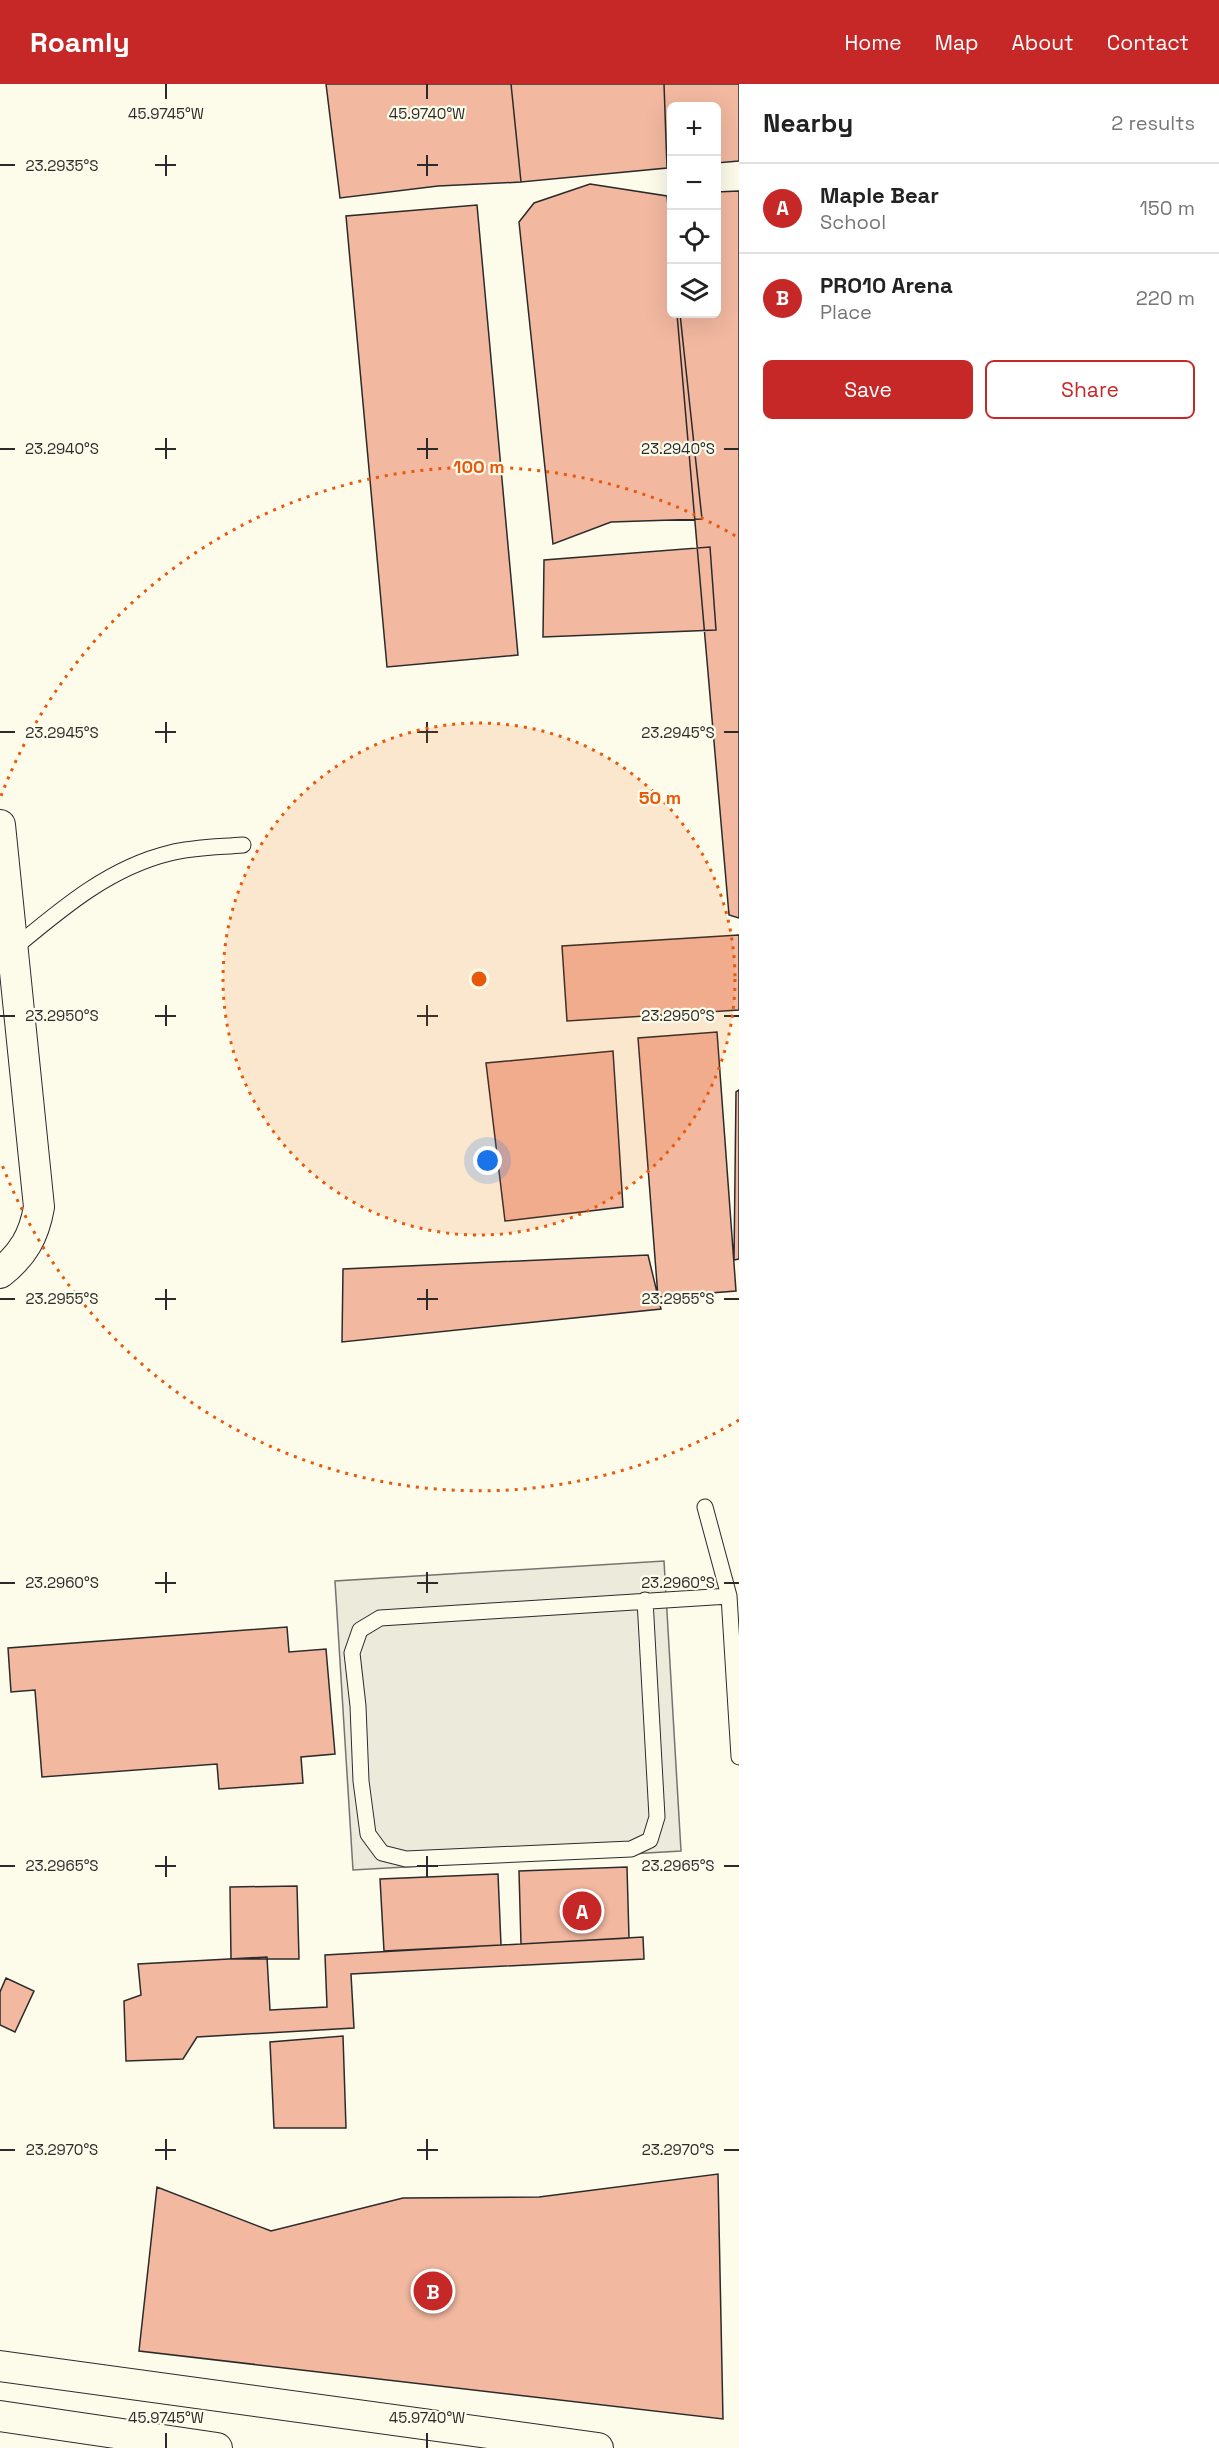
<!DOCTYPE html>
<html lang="en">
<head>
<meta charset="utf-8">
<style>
  body { margin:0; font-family:"Space Grotesk",sans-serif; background:#f2f2f2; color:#222 }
  .controls { position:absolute; right:18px; top:18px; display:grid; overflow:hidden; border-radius:9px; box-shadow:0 6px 24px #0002 }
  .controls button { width:54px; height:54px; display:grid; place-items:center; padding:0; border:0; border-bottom:2px solid #e0e0e0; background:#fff; color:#222; font:30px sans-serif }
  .you { position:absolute; left:488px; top:1077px; width:21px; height:21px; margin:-15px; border:4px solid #fff; border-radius:50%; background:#1a73e8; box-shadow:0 0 0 9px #1a73e833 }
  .badge { display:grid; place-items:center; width:39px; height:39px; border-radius:50%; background:#c62828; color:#fff; font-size:20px; font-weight:700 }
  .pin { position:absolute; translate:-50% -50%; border:3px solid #fff; box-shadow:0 2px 6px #0006 }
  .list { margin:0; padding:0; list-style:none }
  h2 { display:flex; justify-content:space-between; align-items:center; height:78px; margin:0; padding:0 24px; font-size:26px }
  h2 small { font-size:20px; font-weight:400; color:#767676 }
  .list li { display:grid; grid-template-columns:39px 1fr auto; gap:18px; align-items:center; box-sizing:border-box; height:90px; padding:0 24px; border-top:2px solid #e0e0e0 }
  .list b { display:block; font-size:22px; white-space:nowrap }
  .list p { margin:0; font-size:20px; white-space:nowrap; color:#767676 }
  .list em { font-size:20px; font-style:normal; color:#767676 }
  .actions { display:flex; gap:12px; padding:18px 24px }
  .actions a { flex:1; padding:14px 0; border:2px solid #c62828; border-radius:9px; text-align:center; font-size:21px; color:#c62828 }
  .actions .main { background:#c62828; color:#fff }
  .icon { flex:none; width:33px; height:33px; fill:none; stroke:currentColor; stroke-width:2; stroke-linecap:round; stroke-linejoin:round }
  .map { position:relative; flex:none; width:739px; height:2364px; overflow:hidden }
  header { display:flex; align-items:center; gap:36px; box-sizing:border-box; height:84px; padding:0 30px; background:#c62828; color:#fff }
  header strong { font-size:28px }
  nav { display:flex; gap:33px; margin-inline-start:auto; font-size:21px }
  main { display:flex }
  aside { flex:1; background:#fff }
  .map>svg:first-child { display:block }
  .parking { fill:#eceadb; stroke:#74746e; stroke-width:1.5 }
  .building { fill:#f2b8a0; stroke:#2b2b2b; stroke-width:1.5 }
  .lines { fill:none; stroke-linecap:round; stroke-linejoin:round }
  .lane-casing { stroke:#2b2b2b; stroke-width:17 }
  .street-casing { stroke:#2b2b2b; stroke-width:32 }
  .lane { stroke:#fdfbea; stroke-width:15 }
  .street { stroke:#fdfbea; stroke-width:30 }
  .ticks { fill:none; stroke:#2b2b2b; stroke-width:2 }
  .ring { fill:none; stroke:#e8590c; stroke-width:3; stroke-dasharray:3 6 }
  .ticks-label { font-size:15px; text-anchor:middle; fill:#2b2b2b; stroke:#fdfbea; stroke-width:4.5; stroke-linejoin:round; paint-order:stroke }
  .centre { fill:#e8590c; stroke:#fdfbea; stroke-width:3 }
  .ring-label { font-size:18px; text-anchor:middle; font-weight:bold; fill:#e8590c; stroke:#fdfbea; stroke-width:4.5; stroke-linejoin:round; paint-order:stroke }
</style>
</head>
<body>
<header>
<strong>Roamly</strong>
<nav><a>Home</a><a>Map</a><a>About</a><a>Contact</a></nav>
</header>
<main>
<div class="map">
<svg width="739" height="2364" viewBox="0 0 739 2364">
  <rect width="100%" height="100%" fill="#fdfbea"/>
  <path class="parking" d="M664 1477 681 1767 353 1786 335 1497Z"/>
  <path class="building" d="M326 0H511L521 98 438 102 340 114Z
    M511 0H664L667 84 521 98Z
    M664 0H739V77L716 79V22H672V83L667 84Z
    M590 100 667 112 672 151V230H680L702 435 611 438 553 460 519 138 534 119Z
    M739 107V834L729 831 677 230H716V108Z
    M667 112H672V160Z
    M477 121 518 571 387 583 346 132Z
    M710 463 716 546 543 553 544 476Z
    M739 851V926L567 937 562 862Z
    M717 948 736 1207 658 1213 638 954Z
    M613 967 623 1123 505 1137 486 979Z
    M739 1006V1175L734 1176 736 1008Z
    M648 1171 661 1225 342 1258 343 1185Z
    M287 1543 289 1568 326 1565 335 1670 301 1673 303 1699 219 1705 217 1680 42 1693 35 1606 11 1608 8 1564Z
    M627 1783 629 1854 521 1860 519 1787Z
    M498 1790 501 1861 384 1867 380 1795Z
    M297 1802 299 1875H231L230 1803Z
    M643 1853 644 1875 351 1890 354 1944 197 1953 183 1975 126 1977 124 1917 141 1911 138 1880 267 1873 270 1926 327 1923 325 1871Z
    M6 1894 34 1907 15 1948 0 1941V1908Z
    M343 1952 346 2044H274L270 1958Z
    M718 2090 723 2335 139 2267 157 2103 271 2147 403 2114 539 2113Z"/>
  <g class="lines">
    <defs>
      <path id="lane" d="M13 865C60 826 108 784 170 769 193 763 219 763 243 761
        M705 1423 729 1512 739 1673
        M645 1516 657 1733 650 1756 631 1765 406 1775 382 1769 368 1750 361 1697 358 1622 352 1569 360 1546 380 1534 729 1512"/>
      <path id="street" d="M0 741 39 1123C34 1152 23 1171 0 1189
        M0 2282 598 2364
        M0 2332 217 2364"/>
    </defs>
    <use href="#lane" class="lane-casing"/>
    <use href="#street" class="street-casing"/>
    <use href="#lane" class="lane"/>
    <use href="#street" class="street"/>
  </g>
  <path class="ticks" d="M166 0V15M427 0V15M166 71V92M427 71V92M0 81H15M155 81H176M417 81H438M166 354V375M427 354V375M0 365H15M155 365H176M417 365H438M724 365H739M166 638V659M427 638V659M0 648H15M155 648H176M417 648H438M724 648H739M166 921V942M427 921V942M0 932H15M155 932H176M417 932H438M724 932H739M166 1205V1226M427 1205V1226M0 1215H15M155 1215H176M417 1215H438M724 1215H739M166 1488V1509M427 1488V1509M0 1499H15M155 1499H176M417 1499H438M724 1499H739M166 1772V1793M427 1772V1793M0 1782H15M155 1782H176M417 1782H438M724 1782H739M166 2055V2076M427 2055V2076M0 2066H15M155 2066H176M417 2066H438M724 2066H739M166 2349V2364M427 2349V2364"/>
  <circle cx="479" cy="895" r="256" fill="#e8590c" fill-opacity=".12"/>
  <g class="ring">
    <circle cx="479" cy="895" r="256"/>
    <path d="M739 1336A512 512 0 0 1 1 1078M1 712A512 512 0 0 1 739 454"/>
  </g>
  <g class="ticks-label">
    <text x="166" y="35">45.9745°W</text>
    <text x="427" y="35">45.9740°W</text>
    <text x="62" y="87">23.2935°S</text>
    <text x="62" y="370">23.2940°S</text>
    <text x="678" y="370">23.2940°S</text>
    <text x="62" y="654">23.2945°S</text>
    <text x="678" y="654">23.2945°S</text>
    <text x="62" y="937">23.2950°S</text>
    <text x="678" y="937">23.2950°S</text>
    <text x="62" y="1220">23.2955°S</text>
    <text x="678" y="1220">23.2955°S</text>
    <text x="62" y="1504">23.2960°S</text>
    <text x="678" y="1504">23.2960°S</text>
    <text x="62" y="1787">23.2965°S</text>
    <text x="678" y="1787">23.2965°S</text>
    <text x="62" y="2071">23.2970°S</text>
    <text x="678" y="2071">23.2970°S</text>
    <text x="166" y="2339">45.9745°W</text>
    <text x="427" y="2339">45.9740°W</text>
  </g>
  <circle cx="479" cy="895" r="9" class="centre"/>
  <g class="ring-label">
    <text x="479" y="389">100 m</text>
    <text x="660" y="720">50 m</text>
  </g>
</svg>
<div class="controls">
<button>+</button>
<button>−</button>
<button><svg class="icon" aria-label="locate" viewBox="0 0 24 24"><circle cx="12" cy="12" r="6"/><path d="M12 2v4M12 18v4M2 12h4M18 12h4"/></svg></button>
<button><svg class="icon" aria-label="layers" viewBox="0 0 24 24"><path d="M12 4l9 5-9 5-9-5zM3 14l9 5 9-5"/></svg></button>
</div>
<div class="you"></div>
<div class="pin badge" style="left:582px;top:1827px">A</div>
<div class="pin badge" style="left:433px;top:2207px">B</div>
</div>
<aside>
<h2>Nearby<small>2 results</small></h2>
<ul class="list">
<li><span class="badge">A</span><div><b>Maple Bear</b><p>School</p></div><em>150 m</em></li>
<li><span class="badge">B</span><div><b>PRO10 Arena</b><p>Place</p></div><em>220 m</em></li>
</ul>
<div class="actions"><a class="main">Save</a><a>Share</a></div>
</aside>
</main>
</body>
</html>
